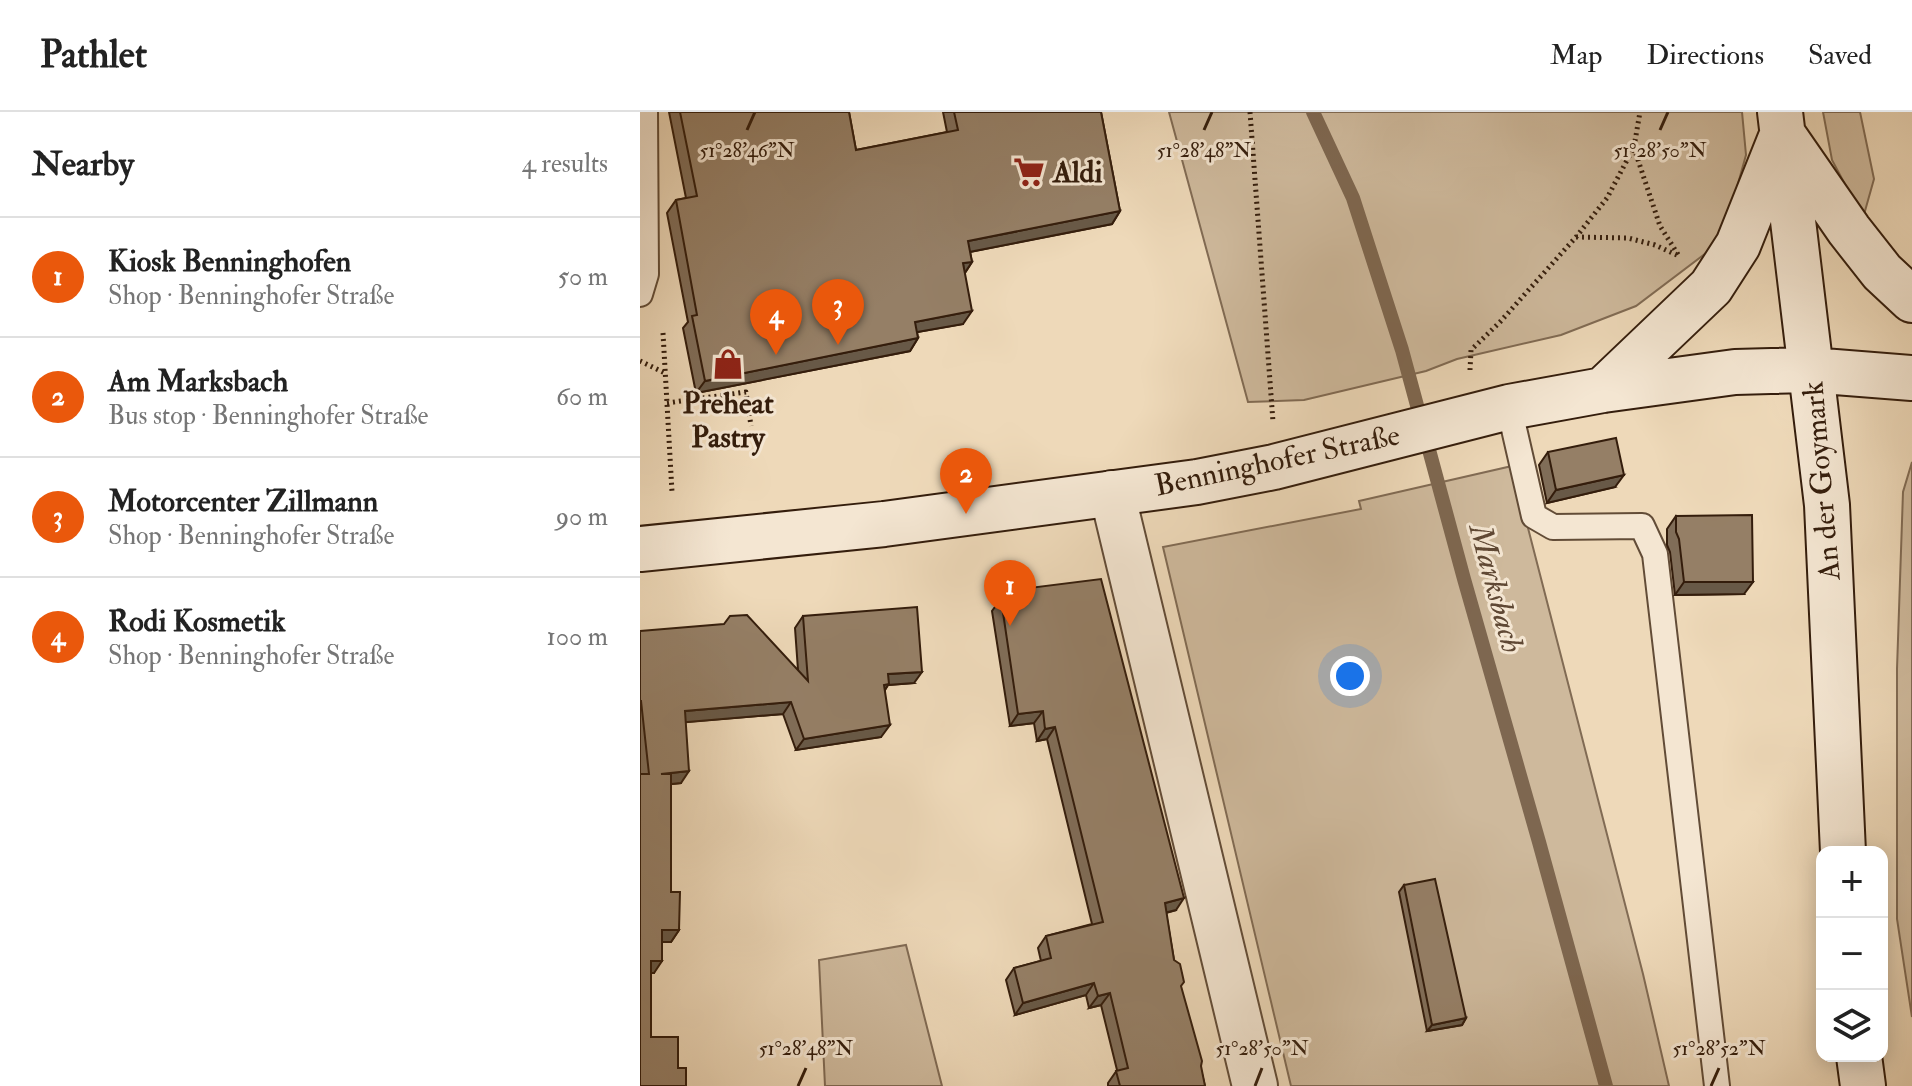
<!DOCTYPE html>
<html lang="en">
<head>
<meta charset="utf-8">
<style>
  body { margin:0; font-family:"IM FELL Double Pica",serif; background:#f2f2f2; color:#222 }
  .controls { position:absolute; right:24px; bottom:24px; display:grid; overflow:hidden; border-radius:16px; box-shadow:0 4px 20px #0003 }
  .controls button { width:72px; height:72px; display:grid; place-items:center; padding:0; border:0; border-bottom:2px solid #e0e0e0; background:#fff; color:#222; font:40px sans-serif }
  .you { position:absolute; left:710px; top:564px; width:28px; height:28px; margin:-20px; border:6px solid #fff; border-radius:50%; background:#1a73e8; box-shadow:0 0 0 12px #1a73e833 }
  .badge { display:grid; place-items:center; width:52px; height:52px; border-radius:50%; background:#ea580c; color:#fff; font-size:26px; font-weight:700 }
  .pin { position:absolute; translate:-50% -66px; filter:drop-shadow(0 2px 4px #0008) }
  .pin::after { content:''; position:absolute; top:42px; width:28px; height:24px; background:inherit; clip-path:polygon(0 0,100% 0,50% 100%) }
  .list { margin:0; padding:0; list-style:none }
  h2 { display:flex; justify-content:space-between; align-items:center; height:104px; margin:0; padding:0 32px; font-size:34px }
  h2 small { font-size:26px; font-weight:400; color:#767676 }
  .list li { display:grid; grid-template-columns:52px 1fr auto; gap:24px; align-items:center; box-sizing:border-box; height:120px; padding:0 32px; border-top:2px solid #e0e0e0 }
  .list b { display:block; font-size:30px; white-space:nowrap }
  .list p { margin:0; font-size:26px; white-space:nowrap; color:#767676 }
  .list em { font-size:26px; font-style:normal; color:#767676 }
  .icon { flex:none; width:44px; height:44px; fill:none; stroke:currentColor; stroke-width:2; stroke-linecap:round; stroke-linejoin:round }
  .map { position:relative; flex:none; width:1272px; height:974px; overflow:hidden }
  header { display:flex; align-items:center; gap:48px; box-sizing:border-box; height:112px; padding:0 40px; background:#fff; border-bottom:2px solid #e0e0e0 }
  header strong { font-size:38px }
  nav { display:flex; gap:44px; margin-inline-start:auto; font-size:28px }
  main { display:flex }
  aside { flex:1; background:#fff }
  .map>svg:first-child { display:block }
  .green { fill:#ceb99c; stroke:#816b54; stroke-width:2 }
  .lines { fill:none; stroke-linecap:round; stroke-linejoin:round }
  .stream { stroke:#7e6750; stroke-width:14 }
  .service-casing { stroke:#624c37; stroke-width:28 }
  .minor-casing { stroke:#624c37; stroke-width:48 }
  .secondary-casing { stroke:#341d0c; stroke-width:48 }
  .path { stroke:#341d0c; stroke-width:5; stroke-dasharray:2 4; stroke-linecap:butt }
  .service { stroke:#f4e6d2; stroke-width:24 }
  .minor { stroke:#f4e6d2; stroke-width:44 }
  .secondary { stroke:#f4e6d2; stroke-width:44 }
  .wall { fill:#806d58; stroke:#341d0c; stroke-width:2 }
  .shaded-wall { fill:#685947; stroke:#341d0c; stroke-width:2 }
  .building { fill:#957f66; stroke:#341d0c; stroke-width:2 }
  .ticks { fill:none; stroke:#341d0c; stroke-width:3 }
  .labels { text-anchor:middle; stroke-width:6; stroke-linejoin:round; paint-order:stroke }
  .poi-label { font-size:30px; font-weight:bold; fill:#341d0c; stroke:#f4e6d2; text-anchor:start }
  .street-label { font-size:30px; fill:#341d0c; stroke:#f4e6d2 }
  .water-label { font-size:32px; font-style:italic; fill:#5f4834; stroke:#f4e6d2 }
  .ticks-label { font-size:20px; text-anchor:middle; fill:#341d0c; stroke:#f4e6d2; stroke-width:6; stroke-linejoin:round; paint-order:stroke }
</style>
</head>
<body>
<header>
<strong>Pathlet</strong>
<nav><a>Map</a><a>Directions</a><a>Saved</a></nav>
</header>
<main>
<aside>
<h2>Nearby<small>4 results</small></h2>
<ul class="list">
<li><span class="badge">1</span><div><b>Kiosk Benninghofen</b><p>Shop · Benninghofer Straße</p></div><em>50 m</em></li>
<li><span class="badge">2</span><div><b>Am Marksbach</b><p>Bus stop · Benninghofer Straße</p></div><em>60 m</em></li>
<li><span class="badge">3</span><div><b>Motorcenter Zillmann</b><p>Shop · Benninghofer Straße</p></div><em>90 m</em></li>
<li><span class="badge">4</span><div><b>Rodi Kosmetik</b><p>Shop · Benninghofer Straße</p></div><em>100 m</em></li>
</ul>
</aside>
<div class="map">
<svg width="1272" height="974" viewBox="0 0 1272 974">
  <rect width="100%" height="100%" fill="#eed9b9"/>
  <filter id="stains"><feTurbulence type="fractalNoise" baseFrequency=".0025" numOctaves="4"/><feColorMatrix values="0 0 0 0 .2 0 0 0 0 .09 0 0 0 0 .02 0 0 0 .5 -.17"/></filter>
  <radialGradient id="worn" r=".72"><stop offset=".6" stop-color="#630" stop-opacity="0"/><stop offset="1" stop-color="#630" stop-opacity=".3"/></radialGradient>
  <path class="green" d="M529 0H1102L1106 43 1082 129 996 194 921 223 817 247 786 259 664 288 608 290Z
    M1183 0H1220L1234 67 1223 106 1192 48Z
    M1272 350V905L1257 807V557L1263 380Z
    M872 354 1003 862 1029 974H651L523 435 721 397 719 389Z
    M266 833 302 974H185L179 848Z"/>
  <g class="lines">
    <path class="stream" d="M673 0 713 86 762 238 824 467 899 730 966 974"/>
    <defs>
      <path id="service" d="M0 182 6 162 5 0
        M869 295 894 404 913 415 1002 414 1015 442 1077 974"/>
      <path id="minor" d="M472 381 615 974"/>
      <path id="secondary" d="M1140 0 1187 393 1203 740
        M1146 27 1209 118 1242 160 1272 188
        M963 278 1071 175 1098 133 1140 28
        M0 437 244 412 557 370 634 355 869 295 963 278 1095 260 1170 258 1272 266
        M1219 944 1223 974"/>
    </defs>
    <use href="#service" class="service-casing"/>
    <use href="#minor" class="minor-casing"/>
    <use href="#secondary" class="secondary-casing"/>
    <path class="path" d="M610 0 633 310
      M994 36 1020 114 1039 144
      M936 125 988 126 1015 133 1037 143
      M23 221 32 380
      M0 249 25 261
      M830 258 831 238 860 210 936 125 967 86 994 35 1000 0
      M27 291 106 280 111 314"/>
    <use href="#service" class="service"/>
    <use href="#minor" class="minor"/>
    <use href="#secondary" class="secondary"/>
  </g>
  <path class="wall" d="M29 0H209L216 38 307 20 303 0H461L480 99 472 112 330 140 332 150 325 161 323 212 277 220 278 226 270 239 56 281 43 216 48 210 27 101 36 88 46 86Z
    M908 340 975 375 907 391 899 353Z
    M1036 404 1104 482 1035 483 1030 440 1027 433V417Z
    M389 476 536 798 526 801 534 848 565 974H468V971L477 958 461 893 449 896 446 883 375 903 366 868 374 856 401 849 398 836 406 824 452 812 407 627 397 629 394 611 370 614 352 499 361 487 384 484Z
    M163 504 274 571 248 573 245 578 241 625 156 638 143 602 45 610 41 671 31 672V780L39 818 31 830H22L14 861H11V925L38 956 0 974V519L158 558 155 516Z
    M764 773 826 906 822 913 787 919 759 780Z"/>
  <path class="shaded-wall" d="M480 99 472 112 319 142 328 129Z
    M332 150 324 162 323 151Z
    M332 199 323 212 266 222 275 210Z
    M278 226 270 239 56 281 65 269Z
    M984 363 975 375 907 391 916 378Z
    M1044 470H1113L1104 482 1035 483Z
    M282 560 274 571 248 573 241 584 248 562Z
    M151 590 143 602 36 611 45 599Z
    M403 599 394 611 370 614 378 602Z
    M250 613 241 625 156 638 164 627Z
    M415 615 407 627 397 629 405 617Z
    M49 659 41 671 13 674 21 662Z
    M544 786 536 798 516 803 525 791Z
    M22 818H39L31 830H14Z
    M11 849H22L14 861H2Z
    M454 871 446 883 375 903 383 891Z
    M470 881 461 893 449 896 458 884Z
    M826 906 822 913 787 919 792 913Z"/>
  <path class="building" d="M40 0H209L216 38 318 18 314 0H461L480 99 328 129 332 150 323 151 332 199 275 210 278 226 65 269 52 204 57 203 36 88 57 84Z
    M976 326 984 363 916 378 908 340Z
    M1112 403 1113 470H1044L1039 427 1036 420V404Z
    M461 467 544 786 525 791 534 848 540 852 544 870 541 874 562 949 561 954 565 974H480L476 959 488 956 470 881 458 884 454 871 383 891 374 856 411 846 406 824 463 810 415 615 405 617 403 599 378 602 361 487 390 483 389 476Z
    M277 495 282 560 248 562 249 572 244 573 250 613 164 627 151 590 45 599 49 659 21 662H31V780H40L39 818H22V849H11V925H38V956H46V974H0V662H9L1 589H0V519L84 512 90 504 107 503 168 569 163 504Z
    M795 767 826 906 792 913 764 773Z"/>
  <path class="ticks" d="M107 18 115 0M564 18 572 0M1020 18 1028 0M158 974 166 956M615 974 622 956M1071 974 1079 956"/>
  <defs>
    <symbol id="supermarket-bare" viewBox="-9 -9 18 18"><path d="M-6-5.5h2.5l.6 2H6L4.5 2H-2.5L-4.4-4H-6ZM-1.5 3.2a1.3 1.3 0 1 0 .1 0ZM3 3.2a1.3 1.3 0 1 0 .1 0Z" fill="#8f2418" stroke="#f4e6d2" stroke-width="2.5" paint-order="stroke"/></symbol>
    <symbol id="shop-bare" viewBox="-9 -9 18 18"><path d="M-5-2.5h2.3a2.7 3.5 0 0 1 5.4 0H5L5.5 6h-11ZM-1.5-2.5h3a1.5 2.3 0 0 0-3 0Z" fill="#8f2418" stroke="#f4e6d2" stroke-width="2.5" paint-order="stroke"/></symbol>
  </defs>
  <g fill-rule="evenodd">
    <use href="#supermarket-bare" x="367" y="38" width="44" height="44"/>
    <use href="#shop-bare" x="66" y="230" width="44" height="44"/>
  </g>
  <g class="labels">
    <g class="poi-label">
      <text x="413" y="70">Aldi</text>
      <text x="88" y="301" text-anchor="middle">Preheat<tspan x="88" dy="34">Pastry</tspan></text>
    </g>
    <g class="street-label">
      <text transform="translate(637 348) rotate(-12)" y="10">Benninghofer Straße</text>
      <text transform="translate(1181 369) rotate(-95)" y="10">An der Goymark</text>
    </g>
    <g class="water-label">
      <text transform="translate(857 476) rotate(75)" y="11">Marksbach</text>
    </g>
  </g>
  <g class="ticks-label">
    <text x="107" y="45">51°28'46"N</text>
    <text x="564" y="45">51°28'48"N</text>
    <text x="1020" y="45">51°28'50"N</text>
    <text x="166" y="943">51°28'48"N</text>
    <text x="622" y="943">51°28'50"N</text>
    <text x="1079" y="943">51°28'52"N</text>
  </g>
  <rect width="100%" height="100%" filter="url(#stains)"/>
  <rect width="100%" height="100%" fill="url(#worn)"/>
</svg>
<div class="controls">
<button>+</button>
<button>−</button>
<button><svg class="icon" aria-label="layers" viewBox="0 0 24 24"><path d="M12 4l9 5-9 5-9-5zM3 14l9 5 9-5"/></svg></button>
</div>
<div class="you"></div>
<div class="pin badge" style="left:370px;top:514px">1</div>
<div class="pin badge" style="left:326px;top:402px">2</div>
<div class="pin badge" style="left:198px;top:233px">3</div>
<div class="pin badge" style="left:136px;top:243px">4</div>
</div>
</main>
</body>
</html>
